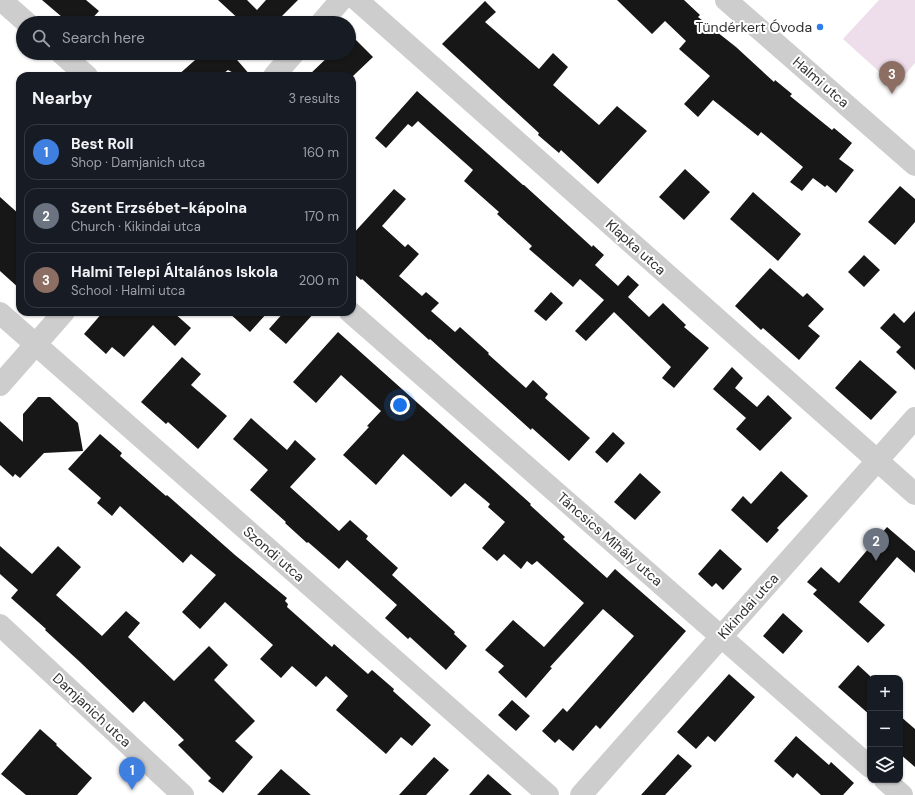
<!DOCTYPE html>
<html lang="en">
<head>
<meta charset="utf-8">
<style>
  body { margin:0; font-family:"DM Sans",sans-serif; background:#20242c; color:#f1f3f6 }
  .controls { position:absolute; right:12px; bottom:12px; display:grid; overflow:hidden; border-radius:8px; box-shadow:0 1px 3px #0004 }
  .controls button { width:36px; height:36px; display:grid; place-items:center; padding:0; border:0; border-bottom:1px solid #363941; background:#171b24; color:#f1f3f6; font:20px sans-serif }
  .you { position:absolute; left:400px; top:405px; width:14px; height:14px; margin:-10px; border:3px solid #fff; border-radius:50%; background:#1a73e8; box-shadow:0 0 0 6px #1a73e833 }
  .badge { display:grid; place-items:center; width:26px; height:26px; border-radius:50%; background:#2563eb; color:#fff; font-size:13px; font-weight:700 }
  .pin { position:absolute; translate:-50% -33px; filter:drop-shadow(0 1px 2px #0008) }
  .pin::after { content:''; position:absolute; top:21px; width:14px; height:12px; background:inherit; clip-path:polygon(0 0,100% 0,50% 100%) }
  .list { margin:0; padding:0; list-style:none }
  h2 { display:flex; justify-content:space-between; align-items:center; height:52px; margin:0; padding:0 16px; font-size:17px }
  h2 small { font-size:13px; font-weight:400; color:#9ea1a6 }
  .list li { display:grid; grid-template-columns:26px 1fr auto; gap:12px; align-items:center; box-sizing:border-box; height:56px; margin:0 8px 8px; padding:0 8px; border:1px solid #363941; border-radius:12px }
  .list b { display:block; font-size:15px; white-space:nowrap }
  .list p { margin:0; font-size:13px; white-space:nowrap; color:#9ea1a6 }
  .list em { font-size:13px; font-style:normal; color:#9ea1a6 }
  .icon { flex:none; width:22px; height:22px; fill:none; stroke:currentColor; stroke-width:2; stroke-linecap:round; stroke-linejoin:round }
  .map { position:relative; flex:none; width:915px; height:795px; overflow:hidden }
  .search { position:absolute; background:#171b24; box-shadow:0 1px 3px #0004; left:16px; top:16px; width:340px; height:44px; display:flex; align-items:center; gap:10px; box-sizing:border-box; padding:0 14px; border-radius:22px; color:#9ea1a6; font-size:15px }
  .panel { position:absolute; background:#171b24; box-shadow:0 1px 3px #0004; left:16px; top:72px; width:340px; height:244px; border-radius:12px }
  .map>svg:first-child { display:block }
  .green { fill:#eedeec }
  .building { fill:#171717 }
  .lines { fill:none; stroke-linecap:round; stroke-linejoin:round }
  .minor { stroke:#cdcdcd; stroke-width:22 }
  .poi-dot { fill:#307dea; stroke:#fff; stroke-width:1.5 }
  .labels { text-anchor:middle; stroke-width:4; stroke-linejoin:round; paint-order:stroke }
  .poi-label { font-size:14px; fill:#303030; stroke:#fff; text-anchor:end }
  .street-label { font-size:14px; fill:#303030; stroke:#fff }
</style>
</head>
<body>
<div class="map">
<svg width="915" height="795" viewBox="0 0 915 795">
  <rect width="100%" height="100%" fill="#fff"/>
  <path class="green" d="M879 0H915V63L895 86 843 39Z"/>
  <path class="building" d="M42 0H86L99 11 88 23H69Z
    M218 0H247L257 10 266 0H298L275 23H243Z
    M617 0H684L700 15 698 17 736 47 774 82 775 80 792 94 790 96 832 130 834 128 852 143 839 159 854 170 836 193 827 185 825 187 813 178 802 191 790 182 803 167 761 132 758 136 713 100 698 117 684 104 710 76 679 49 686 41 665 21 652 34Z
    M485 1 496 12 485 22 539 69 553 53 568 67 553 85 599 125 617 106 647 131 598 184 561 150 559 153 538 135 539 133 442 44Z
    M349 33 373 57 353 76H308L332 53H349Z
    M203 53H231L251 76H239L228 70 220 76H177Z
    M417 91 488 154 523 185H524L592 247 593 245 604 255 595 265 618 286 628 275 639 285 628 297 649 317 663 303 686 325 684 327 709 348 674 388 662 378 671 367 614 312 586 341 575 331 604 300 580 279 573 287 529 249 532 246 497 214 499 212 464 181 473 170 418 121 412 127 408 124 386 148 375 138Z
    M685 169 710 192 684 220 659 197Z
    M900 186 915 199V222L895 245 868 222Z
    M394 189 406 199 382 226 405 247 408 244 419 254 399 276 422 296 426 292 439 303 431 311 455 332 460 327 489 353 488 354 526 388 533 380 548 394 545 398 590 438 569 461 532 428 531 430 430 339 429 340 362 279 361 280 352 272V235Z
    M753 192 801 234 778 261 730 219Z
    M0 197 20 215V289L0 271Z
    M864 255 880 270 864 287 848 272Z
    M770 268 803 297 807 293 824 309 808 326 820 336 799 360 763 328 761 330 735 306Z
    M551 292 563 303 546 321 534 311Z
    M915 311V370L896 352 901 347 880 328 894 313 904 323Z
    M103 312H173L191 328 175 346 153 325 124 357 112 347 106 354 84 334Z
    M228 312H268L250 332Z
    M284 312H315L286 344 269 329Z
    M338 332 531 504 530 505 565 537 563 539 607 578 615 569 686 631 600 729 596 725 573 751 559 739 555 743 542 731 563 708 567 712 634 636 603 609 550 667 552 668 526 698 498 672 504 666 485 650 513 620 544 647 584 603 537 561 532 565 527 561 521 569 504 554 497 561 482 548 505 522 488 507 490 504 465 483 451 497 403 454 376 485 343 455 369 427 367 426 381 411 341 375 316 403 293 382Z
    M182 357 201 374 191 385 227 416 198 449 168 422 166 424 141 402Z
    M860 360 897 392 871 420 835 388Z
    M732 367 743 378 735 388 757 407 768 395 792 418 760 451 736 429 746 418 713 389Z
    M38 397H50L78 423 83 451 44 453 20 478 15 474 13 477 0 465V421L23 442V414Z
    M251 418 287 450 295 440 316 459 290 487 339 531 350 520 368 536 366 539 398 568 392 575 455 632 454 634 467 646 446 670 410 637 408 639 385 618 397 605 347 560 339 569 308 542 307 543 285 523 286 522 250 490 268 470 233 439Z
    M613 432 625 443 607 463 595 452Z
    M100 434 122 453 120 456 166 496 167 495 235 555 287 598 285 601 288 604 287 607 332 647 334 644 368 674 372 670 394 689 393 691 431 725 412 746 401 737 386 754 336 710 348 696 326 676 316 687 292 666 281 678 260 659 273 645 225 602 200 629 182 612 216 575 191 554 183 563 120 506 112 516 97 503 101 498 68 469Z
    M781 471 808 496 777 528 779 530 767 543 731 510 743 496 751 504Z
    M640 473 661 492 635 520 614 502Z
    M887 527 915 551V573L897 557 859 602 885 625 868 643 813 594 817 590 807 582 821 567 839 583Z
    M0 546 32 574 58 546 81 567 56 595 102 636 126 611 140 623 128 637 174 681 209 646 228 665 214 680 255 721 235 741 253 757 223 793 208 781 211 778 178 745 184 740 144 701 133 713 80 662 45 630 46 629 11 598 18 590 0 574Z
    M720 549 742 569 723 590 716 583 712 587 698 574Z
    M783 613 803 631 783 654 763 636Z
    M858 665 870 676V715L838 687Z
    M729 674 755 697 715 742 708 736 696 749 677 732Z
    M512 700 530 716 516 731 498 715Z
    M900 716 915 729V767L900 754Z
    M40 729 57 744 56 745 92 778 77 795H26L1 774Z
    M796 736 829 765 831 762 854 783 843 795H821L797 773 793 778 774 761Z
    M678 754 692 766 665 795H641Z
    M434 757 449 770 426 795H399Z
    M281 769 311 795H257Z
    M488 774 512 795H469Z"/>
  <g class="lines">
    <path class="minor" d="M1 0 27 23
      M357 0 915 494
      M726 0 915 165
      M321 23 341 0
      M61 53 87 76
      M274 76 294 53
      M350 312 870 767
      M0 313 548 795
      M0 385 64 312
      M0 625 183 795
      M885 780 902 795
      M581 795 915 418"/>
  </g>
  <circle class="poi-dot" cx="820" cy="27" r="4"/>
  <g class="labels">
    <g class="poi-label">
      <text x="812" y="32">Tündérkert Óvoda</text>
    </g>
    <g class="street-label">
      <text transform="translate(821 82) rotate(41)" y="5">Halmi utca</text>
      <text transform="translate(636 247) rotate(42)" y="5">Klapka utca</text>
      <text transform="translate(610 539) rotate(41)" y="5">Táncsics Mihály utca</text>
      <text transform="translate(274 554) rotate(41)" y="5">Szondi utca</text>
      <text transform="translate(748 606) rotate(-48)" y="5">Kikindai utca</text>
      <text transform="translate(92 710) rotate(43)" y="5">Damjanich utca</text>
    </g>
  </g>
</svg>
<div class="controls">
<button>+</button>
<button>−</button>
<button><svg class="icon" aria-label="layers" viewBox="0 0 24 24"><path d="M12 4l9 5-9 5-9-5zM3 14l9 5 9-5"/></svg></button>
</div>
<div class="you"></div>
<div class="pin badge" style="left:132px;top:790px;background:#3f7fe0">1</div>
<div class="pin badge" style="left:876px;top:561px;background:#6b7280">2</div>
<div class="pin badge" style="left:892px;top:94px;background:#8d6e63">3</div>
<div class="search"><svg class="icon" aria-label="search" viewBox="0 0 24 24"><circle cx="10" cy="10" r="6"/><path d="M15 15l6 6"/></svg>Search here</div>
<section class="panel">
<h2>Nearby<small>3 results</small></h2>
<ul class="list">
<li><span class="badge" style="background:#3f7fe0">1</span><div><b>Best Roll</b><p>Shop · Damjanich utca</p></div><em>160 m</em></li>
<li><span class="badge" style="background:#6b7280">2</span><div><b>Szent Erzsébet-kápolna</b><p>Church · Kikindai utca</p></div><em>170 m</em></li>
<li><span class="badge" style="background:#8d6e63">3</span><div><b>Halmi Telepi Általános Iskola</b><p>School · Halmi utca</p></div><em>200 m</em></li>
</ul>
</section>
</div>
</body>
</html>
